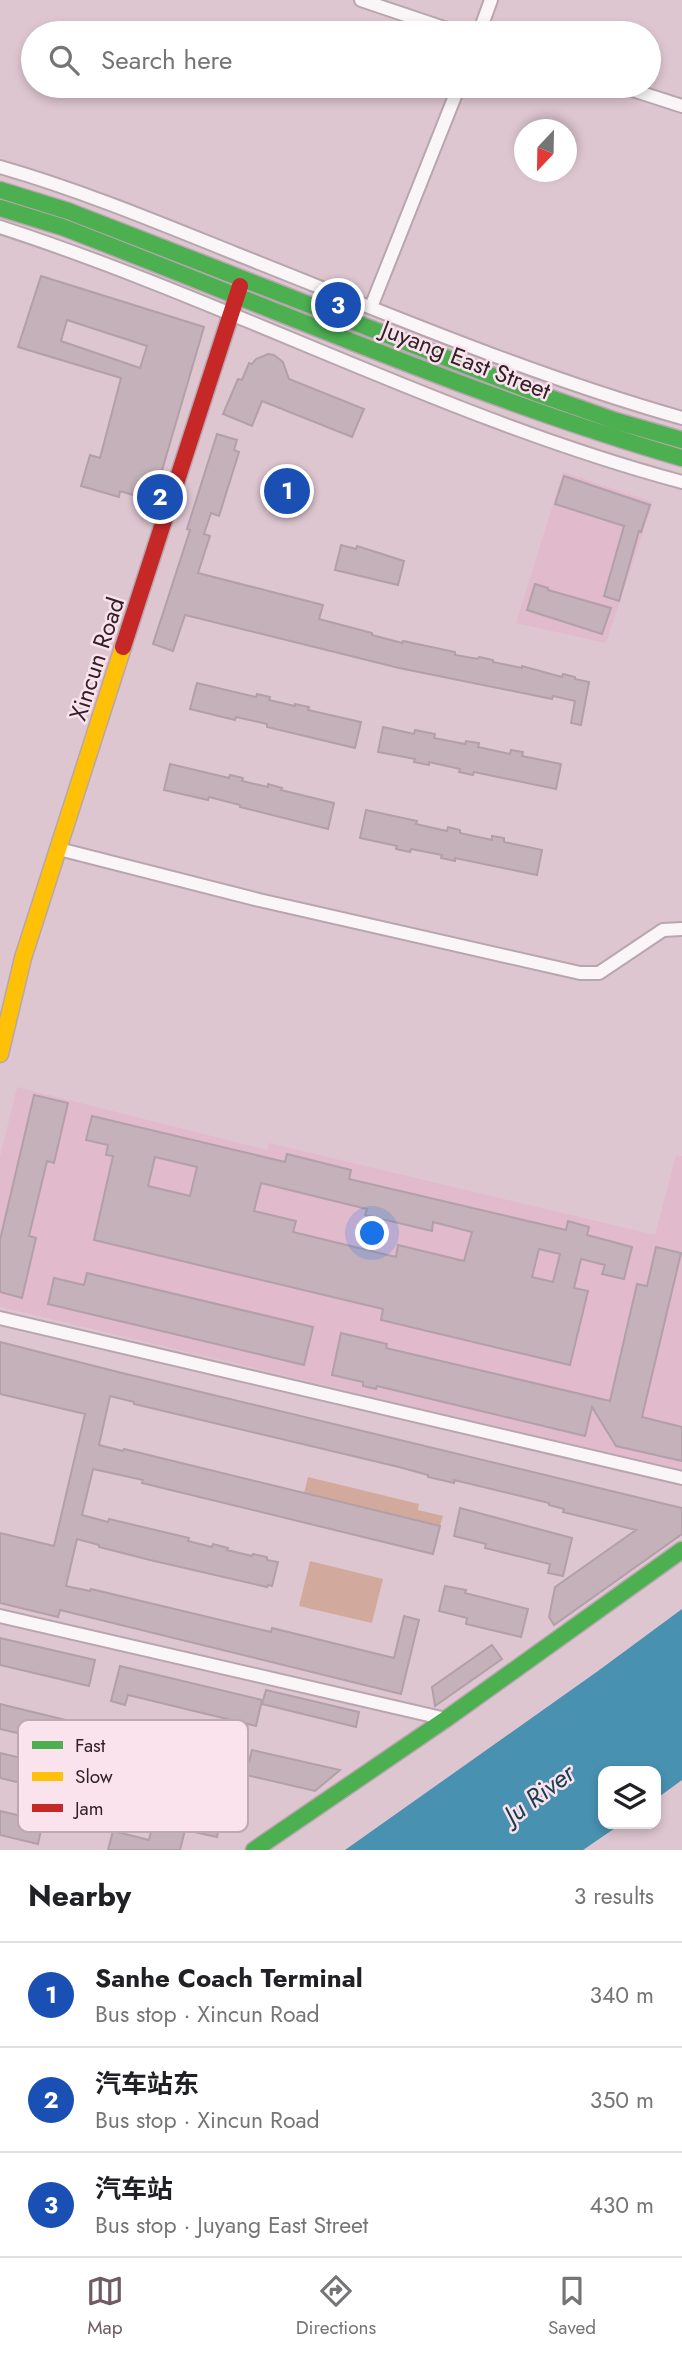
<!DOCTYPE html>
<html lang="en">
<head>
<meta charset="utf-8">
<style>
  body { margin:0; font-family:Jost,"Noto Sans SC",sans-serif; background:#f2f2f2; color:#202124 }
  .controls { position:absolute; right:21px; bottom:21px; display:grid; overflow:hidden; border-radius:14px; box-shadow:0 4px 10px #0003 }
  .controls button { width:63px; height:63px; display:grid; place-items:center; padding:0; border:0; border-bottom:2px solid #e0e0e0; background:#fff; color:#202124; font:35px sans-serif }
  .compass { position:absolute; left:514px; top:119px; width:63px; height:63px; border-radius:50%; background:#fff; box-shadow:0 4px 10px #0003; rotate:202deg }
  .you { position:absolute; left:373px; top:1234px; width:24px; height:24px; margin:-18px; border:5px solid #fff; border-radius:50%; background:#1a73e8; box-shadow:0 0 0 10px #1a73e833 }
  .badge { display:grid; place-items:center; width:46px; height:46px; border-radius:50%; background:#6e5b63; color:#fff; font-size:23px; font-weight:700 }
  .pin { position:absolute; translate:-50% -50%; border:4px solid #fff; box-shadow:0 2px 7px #0006 }
  .list { margin:0; padding:0; list-style:none }
  h2 { display:flex; justify-content:space-between; align-items:center; height:91px; margin:0; padding:0 28px; font-size:30px }
  h2 small { font-size:23px; font-weight:400; color:#757577 }
  .list li { display:grid; grid-template-columns:46px 1fr auto; gap:21px; align-items:center; box-sizing:border-box; height:105px; padding:0 28px; border-top:2px solid #e0e0e0 }
  .list b { display:block; font-size:26px; white-space:nowrap }
  .list p { margin:0; font-size:23px; white-space:nowrap; color:#757577 }
  .list em { font-size:23px; font-style:normal; color:#757577 }
  .icon { flex:none; width:38px; height:38px; fill:none; stroke:currentColor; stroke-width:2; stroke-linecap:round; stroke-linejoin:round }
  .map { position:relative; flex:none; width:682px; height:1850px; overflow:hidden }
  .search { position:absolute; background:#fff; box-shadow:0 4px 10px #0003; left:21px; right:21px; top:21px; height:77px; display:flex; align-items:center; gap:18px; box-sizing:border-box; padding:0 24px; border-radius:38px; color:#757577; font-size:26px }
  .sheet { height:406px; background:#fff }
  nav { display:flex; justify-content:space-around; align-items:center; box-sizing:border-box; height:98px; border-top:2px solid #e0e0e0; background:#fff; font-size:19px; color:#757577 }
  nav a { display:grid; justify-items:center; gap:4px }
  nav .on { color:#6e5b63 }
  .map>svg:first-child { display:block }
  .built { fill:#e1bacc }
  .green { fill:#d2a99d }
  .water { fill:#4891b0 }
  .building { fill:#c4b1b9; stroke:#b29fa7; stroke-width:2; fill-rule:evenodd }
  .lines { fill:none; stroke-linecap:round; stroke-linejoin:round }
  .street-casing { stroke:#b8a6ae; stroke-width:16 }
  .fast-casing { stroke:#b8a6ae; stroke-width:19 }
  .slow-casing { stroke:#b8a6ae; stroke-width:19 }
  .jam-casing { stroke:#b8a6ae; stroke-width:19 }
  .street { stroke:#faf6f8; stroke-width:12 }
  .fast { stroke:#4caf50; stroke-width:16 }
  .slow { stroke:#ffc107; stroke-width:16 }
  .jam { stroke:#c62828; stroke-width:16 }
  .labels { text-anchor:middle; stroke-width:5; stroke-linejoin:round; paint-order:stroke }
  .street-label { font-size:24px; fill:#322129; stroke:#fae3ed }
  .water-label { font-size:26px; font-style:italic; fill:#163f51; stroke:#fae3ed }
  .key { fill:#fae3ed; stroke:#bea9b2; stroke-width:2 }
  .key-label { font-size:19px; fill:#322129 }
</style>
</head>
<body>
<div class="map">
<svg width="682" height="1850" viewBox="0 0 682 1850">
  <rect width="100%" height="100%" fill="#dec6d0"/>
  <path class="built" d="M563 472 653 502 606 643 516 623Z
    M17 1087 267 1150 269 1143 655 1235 676 1155 682 1156V1471L0 1307V1157Z"/>
  <path class="green" d="M308 1477 419 1504 418 1510 443 1516 440 1526 304 1493Z
    M310 1561 383 1579 372 1623 299 1606Z"/>
  <path class="water" d="M682 1609V1780L656 1799V1771H603V1824H621L583 1850H345L598 1671Z"/>
  <path class="building" d="M41 276 204 327 153 501 120 491 119 497 81 486 90 455 100 458 121 378 18 347ZM67 320 147 346 140 368 61 341Z
    M268 354 274 355 283 362 289 379 364 409 352 437 262 401 252 426 223 414 238 379 242 380 249 363 252 364 256 359Z
    M217 434 237 440 234 450 239 452 219 516 211 513 204 534 210 536 198 573 323 605 319 619 372 633V635L402 643 403 641 455 652V655L478 659 479 657 493 660V662L522 668V666L562 677 563 674 575 677V679L589 682 581 725 571 723 575 701 553 696 552 699 399 668 185 615 173 651 153 644 190 530 187 529Z
    M564 476 650 505 641 532 639 531 619 601 604 596 624 526 555 504Z
    M341 545 356 549 357 546 404 561 398 585 335 570Z
    M535 584 548 588V590L611 608 602 634 527 610Z
    M197 683 256 697 257 694 270 697 269 700 295 706V704L309 707 308 710 361 722 355 748 267 727V724L236 717 235 720 190 709Z
    M383 727 414 734 415 730 435 734 434 738 465 744 466 741 479 743 478 747 510 754 511 750 523 752 522 756 561 764 556 789 474 772 473 775 459 772 460 769 429 762V765L414 762 415 759 378 752Z
    M170 764 229 778 230 775 243 778 242 781 268 787V784L282 788 281 790 334 803 328 829 240 807V805L209 797 208 800 164 790Z
    M366 810 417 821 416 824 447 831 448 827 460 830V833L492 840V836L504 838V842L542 850 537 875 455 858V861L441 858 442 855 411 849 410 852 396 849 397 846 360 838Z
    M34 1095 68 1103 54 1163 47 1161 29 1236 36 1238 22 1298 0 1292V1240Z
    M92 1116 285 1162 287 1154 351 1170 349 1179 566 1230 568 1221 589 1227 587 1235 632 1247 624 1279 602 1274 605 1265 581 1259 574 1288 588 1291 570 1365 381 1320 383 1309 94 1240 113 1156 106 1155 108 1145 86 1140ZM155 1157 197 1167 190 1196 148 1186ZM261 1183 367 1209 365 1215 432 1231 433 1222 472 1232 464 1261 398 1245 396 1257 293 1232 296 1221 254 1211ZM539 1249 560 1254 553 1282 532 1277Z
    M656 1247 681 1253 642 1417 682 1427V1461L616 1446 592 1407 585 1436 377 1386 376 1389 363 1386V1382L332 1375 341 1333 387 1344 386 1348 610 1401 637 1284 647 1286Z
    M87 1273 313 1327 304 1365 48 1304 54 1278 84 1285Z
    M0 1342 118 1372 682 1508V1534L554 1625 549 1617 555 1587 636 1530 563 1512 564 1509 549 1505V1503L454 1480V1483L428 1477V1475L399 1467 134 1404V1402L110 1396 99 1445 123 1451 124 1449 440 1526 433 1554 142 1483 143 1480 93 1469 82 1515 108 1522 109 1519 189 1538 188 1541 212 1547 213 1544 228 1548 227 1550 252 1556 253 1554 267 1557V1560L278 1562 272 1586 268 1585 267 1587 150 1560 99 1547V1545L77 1539 66 1586 90 1591 91 1589 271 1632 272 1628 394 1658 404 1616 419 1620 401 1694 60 1610 58 1617 0 1603V1533L54 1546 85 1414 0 1394Z
    M460 1508 572 1538 563 1576 548 1573 550 1564 485 1548 486 1544 454 1536Z
    M445 1586 466 1590 465 1593 528 1609 521 1637 466 1624 467 1618 439 1611Z
    M0 1638 95 1660 89 1686 0 1665Z
    M492 1645 502 1659 435 1706 432 1687Z
    M120 1666 262 1700 256 1726 128 1695 125 1705 111 1701Z
    M266 1690 359 1712 356 1727 262 1704Z
    M0 1704 78 1723 73 1746 0 1729Z
    M106 1728 249 1762 252 1750 340 1770 315 1791 238 1773 236 1782 101 1750Z
    M0 1753 67 1769 62 1793 0 1778Z
    M193 1798 224 1806 217 1837 185 1830 180 1850H108L113 1831 149 1840 154 1818 186 1825Z
    M0 1811 43 1821 38 1844 0 1835Z"/>
  <g class="lines">
    <defs>
      <path id="street" d="M361 0 459 33
        M479 33 491 0
        M620 86 682 106
        M0 167C80 190 157 222 234 253 381 311 530 375 682 418
        M0 227C231 302 447 419 682 482
        M371 307 459 86
        M59 849 259 900 580 973H599L663 930 682 929
        M0 1318 682 1478
        M0 1616 446 1719"/>
      <path id="fast" d="M0 190 68 211 539 394 616 421 682 440
        M0 208 62 227C268 306 470 396 682 458
        M254 1850 446 1719 682 1550"/>
      <path id="slow" d="M0 1054 23 958 123 647"/>
      <path id="jam" d="M123 647 240 286"/>
    </defs>
    <use href="#street" class="street-casing"/>
    <use href="#fast" class="fast-casing"/>
    <use href="#slow" class="slow-casing"/>
    <use href="#jam" class="jam-casing"/>
    <use href="#street" class="street"/>
    <use href="#fast" class="fast"/>
    <use href="#slow" class="slow"/>
    <use href="#jam" class="jam"/>
  </g>
  <g class="labels">
    <g class="street-label">
      <text transform="translate(466 360) rotate(21)" y="8">Juyang East Street</text>
      <text transform="translate(97 659) rotate(-72)" y="8">Xincun Road</text>
    </g>
    <g class="water-label">
      <text transform="translate(539 1794) rotate(-37)" y="9">Ju River</text>
    </g>
  </g>
  <rect x="18" y="1720" width="230" height="112" rx="10" class="key"/>
  <rect x="32" y="1741" width="31" height="8" fill="#4caf50"/>
  <rect x="32" y="1772" width="31" height="9" fill="#ffc107"/>
  <rect x="32" y="1804" width="31" height="8" fill="#c62828"/>
  <g class="key-label">
    <text x="75" y="1752">Fast</text>
    <text x="75" y="1783">Slow</text>
    <text x="75" y="1815">Jam</text>
  </g>
</svg>
<div class="controls">
<button><svg class="icon" aria-label="layers" viewBox="0 0 24 24"><path d="M12 4l9 5-9 5-9-5zM3 14l9 5 9-5"/></svg></button>
</div>
<svg class="compass" viewBox="-18 -18 36 36"><path d="M0-13l5 13h-10z" fill="#e53935"/><path d="M0 13l5-13h-10z" fill="#757577"/></svg>
<div class="you"></div>
<div class="pin badge" style="left:287px;top:491px;background:#1a4fb4">1</div>
<div class="pin badge" style="left:160px;top:497px;background:#1a4fb4">2</div>
<div class="pin badge" style="left:338px;top:305px;background:#1a4fb4">3</div>
<div class="search"><svg class="icon" aria-label="search" viewBox="0 0 24 24"><circle cx="10" cy="10" r="6"/><path d="M15 15l6 6"/></svg>Search here</div>
</div>
<section class="sheet">
<h2>Nearby<small>3 results</small></h2>
<ul class="list">
<li><span class="badge" style="background:#1a4fb4">1</span><div><b>Sanhe Coach Terminal</b><p>Bus stop · Xincun Road</p></div><em>340 m</em></li>
<li><span class="badge" style="background:#1a4fb4">2</span><div><b>汽车站东</b><p>Bus stop · Xincun Road</p></div><em>350 m</em></li>
<li><span class="badge" style="background:#1a4fb4">3</span><div><b>汽车站</b><p>Bus stop · Juyang East Street</p></div><em>430 m</em></li>
</ul>
</section>
<nav>
<a class="on"><svg class="icon" aria-label="map" viewBox="0 0 24 24"><path d="M3 6l6-2 6 2 6-2v14l-6 2-6-2-6 2zM9 4v14M15 6v14"/></svg>Map</a>
<a><svg class="icon" aria-label="directions" viewBox="0 0 24 24"><path d="M12 3l9 9-9 9-9-9zM9 14v-3h6M13 9l2 2-2 2"/></svg>Directions</a>
<a><svg class="icon" aria-label="saved" viewBox="0 0 24 24"><path d="M7 4h10v16l-5-4-5 4z"/></svg>Saved</a>
</nav>
</body>
</html>
